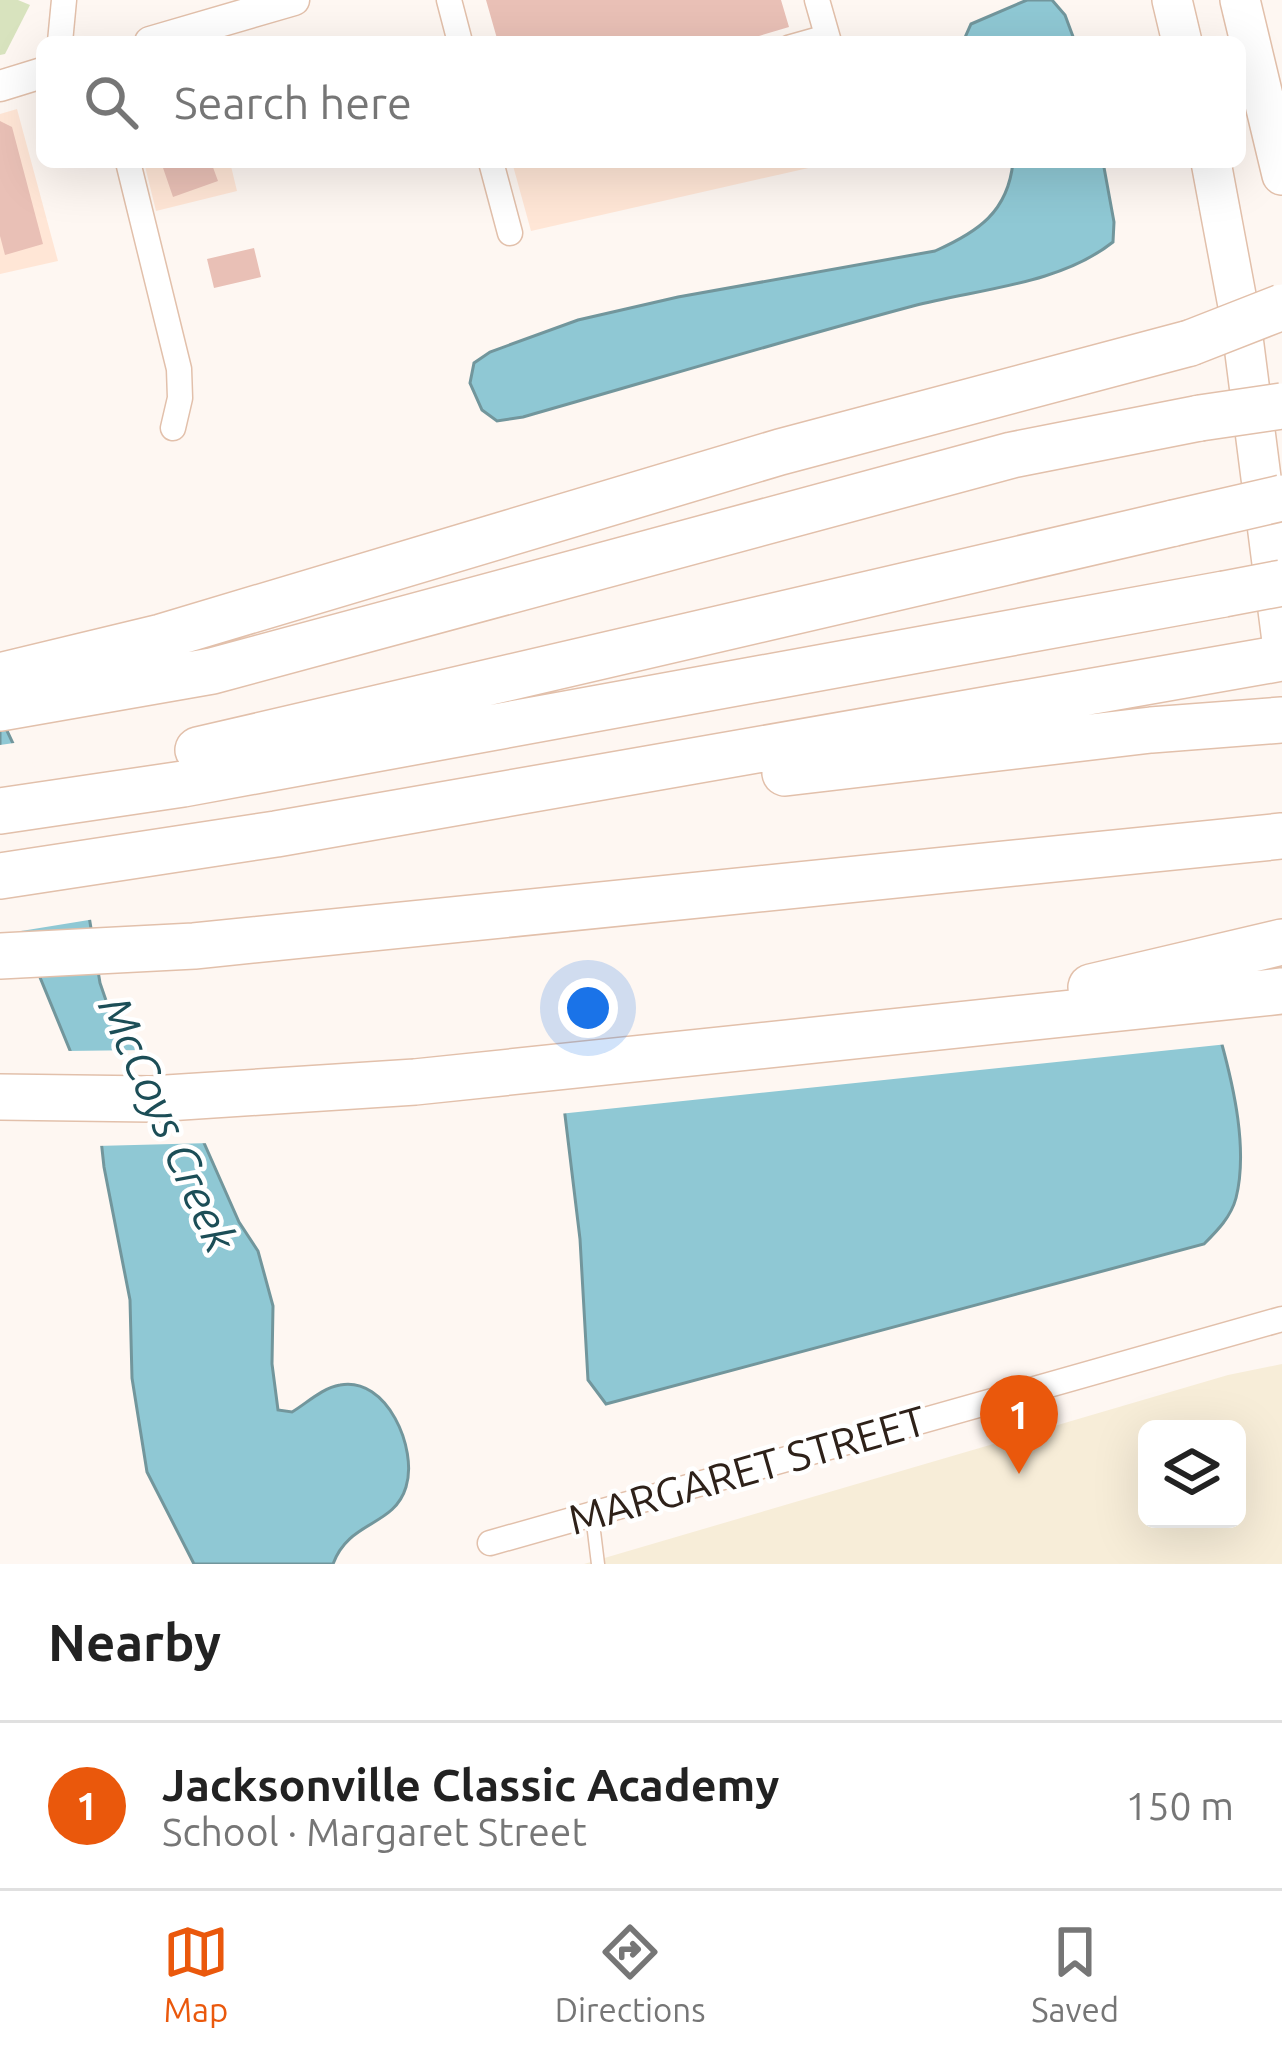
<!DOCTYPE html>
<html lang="en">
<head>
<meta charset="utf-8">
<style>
  body { margin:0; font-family:Ubuntu,sans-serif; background:#f2f2f2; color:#222 }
  .controls { position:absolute; right:36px; bottom:36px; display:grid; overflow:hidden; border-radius:18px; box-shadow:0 12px 48px #0002 }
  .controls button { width:108px; height:108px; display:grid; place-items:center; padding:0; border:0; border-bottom:3px solid #e0e0e0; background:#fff; color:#222; font:60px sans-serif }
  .you { position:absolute; left:588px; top:1008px; width:42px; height:42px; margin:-30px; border:9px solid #fff; border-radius:50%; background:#1a73e8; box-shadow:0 0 0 18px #1a73e833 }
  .badge { display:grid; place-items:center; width:78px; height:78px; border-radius:50%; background:#ea580c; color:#fff; font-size:39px; font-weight:700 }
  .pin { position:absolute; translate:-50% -99px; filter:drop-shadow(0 3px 6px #0008) }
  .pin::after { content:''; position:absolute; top:63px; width:42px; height:36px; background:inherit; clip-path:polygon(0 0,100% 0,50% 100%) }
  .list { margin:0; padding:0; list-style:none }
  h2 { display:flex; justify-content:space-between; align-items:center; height:156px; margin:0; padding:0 48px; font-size:51px }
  h2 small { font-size:39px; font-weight:400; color:#767676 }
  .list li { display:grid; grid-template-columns:78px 1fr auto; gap:36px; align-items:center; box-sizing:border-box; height:168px; padding:0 48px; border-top:3px solid #e0e0e0 }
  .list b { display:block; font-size:45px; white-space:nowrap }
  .list p { margin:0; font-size:39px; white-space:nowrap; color:#767676 }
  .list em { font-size:39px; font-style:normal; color:#767676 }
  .icon { flex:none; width:66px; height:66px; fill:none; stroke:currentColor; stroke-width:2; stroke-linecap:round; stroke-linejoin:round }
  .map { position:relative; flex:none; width:1282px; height:1564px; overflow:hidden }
  .search { position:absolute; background:#fff; box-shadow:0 12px 48px #0002; left:36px; right:36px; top:36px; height:132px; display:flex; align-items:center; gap:30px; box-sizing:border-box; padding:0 42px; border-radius:18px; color:#767676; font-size:45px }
  .sheet { height:324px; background:#fff }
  nav { display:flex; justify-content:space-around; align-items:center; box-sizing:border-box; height:168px; border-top:3px solid #e0e0e0; background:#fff; font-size:33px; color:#767676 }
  nav a { display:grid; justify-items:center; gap:6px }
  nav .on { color:#ea580c }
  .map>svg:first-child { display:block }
  .built { fill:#ffe6d6 }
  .education { fill:#f7edd8; fill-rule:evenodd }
  .green { fill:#d8e3be }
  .water { fill:#8fc8d4; stroke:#72969c; stroke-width:3 }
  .pier { fill:#fef7f2 }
  .building { fill:#e9c0b6 }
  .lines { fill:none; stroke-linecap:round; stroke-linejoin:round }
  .service-casing { stroke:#e2c0ab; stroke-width:15 }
  .minor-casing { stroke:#e2c0ab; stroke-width:27 }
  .tertiary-casing { stroke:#e2c0ab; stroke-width:33 }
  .primary-casing { stroke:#e2c0ab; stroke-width:42 }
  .motorway-casing { stroke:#e2c0ab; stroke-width:48 }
  .service { stroke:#fff; stroke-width:12 }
  .minor { stroke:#fff; stroke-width:24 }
  .tertiary { stroke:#fff; stroke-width:30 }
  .primary { stroke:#fff; stroke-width:39 }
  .motorway { stroke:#fff; stroke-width:45 }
  .motorway-bridge-casing { stroke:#e2c0ab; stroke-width:48; stroke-linecap:butt }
  .motorway-bridge { stroke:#fff; stroke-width:45 }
  .labels { text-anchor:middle; stroke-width:9; stroke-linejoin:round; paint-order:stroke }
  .street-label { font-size:42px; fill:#2e2119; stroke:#fff }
  .water-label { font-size:45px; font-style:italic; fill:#1c4e57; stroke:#fff }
</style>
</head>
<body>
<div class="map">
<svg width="1282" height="1564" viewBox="0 0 1282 1564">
  <rect width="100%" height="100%" fill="#fef7f2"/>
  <path class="built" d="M17 109 58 261 0 274V114Z
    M144 162H230L237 191 156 211Z
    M512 162H835L531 231Z"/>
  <path class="education" d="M1282 1364V1564H584L1228 1375ZM1147 1429H1237V1519H1147Z"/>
  <path class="green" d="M0 0H18L30 5 5 54 0 55Z"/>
  <path class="water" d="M1027 0H1052L1065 15 1075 42H963L971 24Z
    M1013 162H1103L1114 222 1113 242C1059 285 977 289 913 306 782 341 653 380 523 417L497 421 482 410 470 383 474 363 490 352 578 320 678 297 935 251C978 232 1008 212 1013 162Z
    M0 716 86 898 100 983 111 1015 193 1118 239 1222 258 1251 273 1306 272 1364 278 1410 292 1412C307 1403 322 1388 340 1385 387 1376 418 1449 406 1487 394 1527 349 1520 333 1564H194L147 1472 132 1378 130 1300 104 1167 99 1121 0 880Z
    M1221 1041C1234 1088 1248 1150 1236 1198 1231 1217 1217 1231 1204 1244L606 1404 588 1380 580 1239 560 1074Z"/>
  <path class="pier" d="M21 742 74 837 95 919 15 932 0 895V745Z
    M1207 1012 1228 1044 559 1114 554 1074Z
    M146 1050 198 1115 211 1143 96 1146 93 1122 65 1051Z"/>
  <path class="building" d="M486 0H781L789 27 739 42H498Z
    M0 121 12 127 43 244 5 255 0 236Z
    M161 162H211L218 181 173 197Z
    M254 248 261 277 214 288 207 259Z"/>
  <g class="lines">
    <defs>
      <path id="service" d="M787 42 826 31
        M592 1515 598 1564"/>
      <path id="minor" d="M449 0 460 42
        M817 0 829 42
        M60 42 64 0
        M128 162 179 369 180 398 173 428
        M491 162 510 233
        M490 1543 1282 1319"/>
      <path id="tertiary" d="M150 42 294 0
        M0 86 42 73"/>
      <path id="primary" d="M1172 0 1182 42
        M1240 0 1282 175
        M1211 162 1241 322 1282 641"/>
      <path id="motorway" d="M0 676 161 637 780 452 1190 343
        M0 708 212 671 1012 455 1200 418
        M198 750 1174 523
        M785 773 1151 730 1282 720
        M0 811 183 784 1224 594
        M0 876 276 834 1282 658
        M0 956 194 946 1282 836
        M1091 987 1282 942
        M0 1097 151 1099 415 1082 1282 991"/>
    </defs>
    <use href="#service" class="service-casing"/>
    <use href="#minor" class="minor-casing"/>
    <use href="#tertiary" class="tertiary-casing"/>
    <use href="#primary" class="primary-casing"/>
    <use href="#motorway" class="motorway-casing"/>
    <use href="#service" class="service"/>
    <use href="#minor" class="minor"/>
    <use href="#tertiary" class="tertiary"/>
    <use href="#primary" class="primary"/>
    <use href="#motorway" class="motorway"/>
    <defs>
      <path id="motorway-bridge" d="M1190 343 1282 307
        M1200 418 1282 406
        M1174 523 1282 498
        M1224 594 1282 583"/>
    </defs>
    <use href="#motorway-bridge" class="motorway-bridge-casing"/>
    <use href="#motorway-bridge" class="motorway-bridge"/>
  </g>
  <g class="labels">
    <g class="street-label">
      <text transform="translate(747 1470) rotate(-16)" y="15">MARGARET STREET</text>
    </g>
    <g class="water-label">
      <text transform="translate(168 1124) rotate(66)" y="16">McCoys Creek</text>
    </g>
  </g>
</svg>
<div class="controls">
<button><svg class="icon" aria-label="layers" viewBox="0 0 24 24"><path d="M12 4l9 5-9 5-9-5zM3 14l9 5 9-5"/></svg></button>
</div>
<div class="you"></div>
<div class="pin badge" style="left:1019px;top:1474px">1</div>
<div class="search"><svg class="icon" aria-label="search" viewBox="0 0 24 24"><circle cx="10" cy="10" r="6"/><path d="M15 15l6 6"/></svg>Search here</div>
</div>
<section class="sheet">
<h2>Nearby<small></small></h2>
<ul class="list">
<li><span class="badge">1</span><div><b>Jacksonville Classic Academy</b><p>School · Margaret Street</p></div><em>150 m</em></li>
</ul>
</section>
<nav>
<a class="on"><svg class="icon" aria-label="map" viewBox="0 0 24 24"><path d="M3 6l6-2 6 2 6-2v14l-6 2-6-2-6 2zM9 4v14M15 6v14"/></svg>Map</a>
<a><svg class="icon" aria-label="directions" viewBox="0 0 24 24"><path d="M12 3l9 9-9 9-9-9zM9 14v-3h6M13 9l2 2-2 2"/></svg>Directions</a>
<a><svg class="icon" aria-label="saved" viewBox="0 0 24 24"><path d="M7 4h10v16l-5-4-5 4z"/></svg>Saved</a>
</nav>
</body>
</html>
